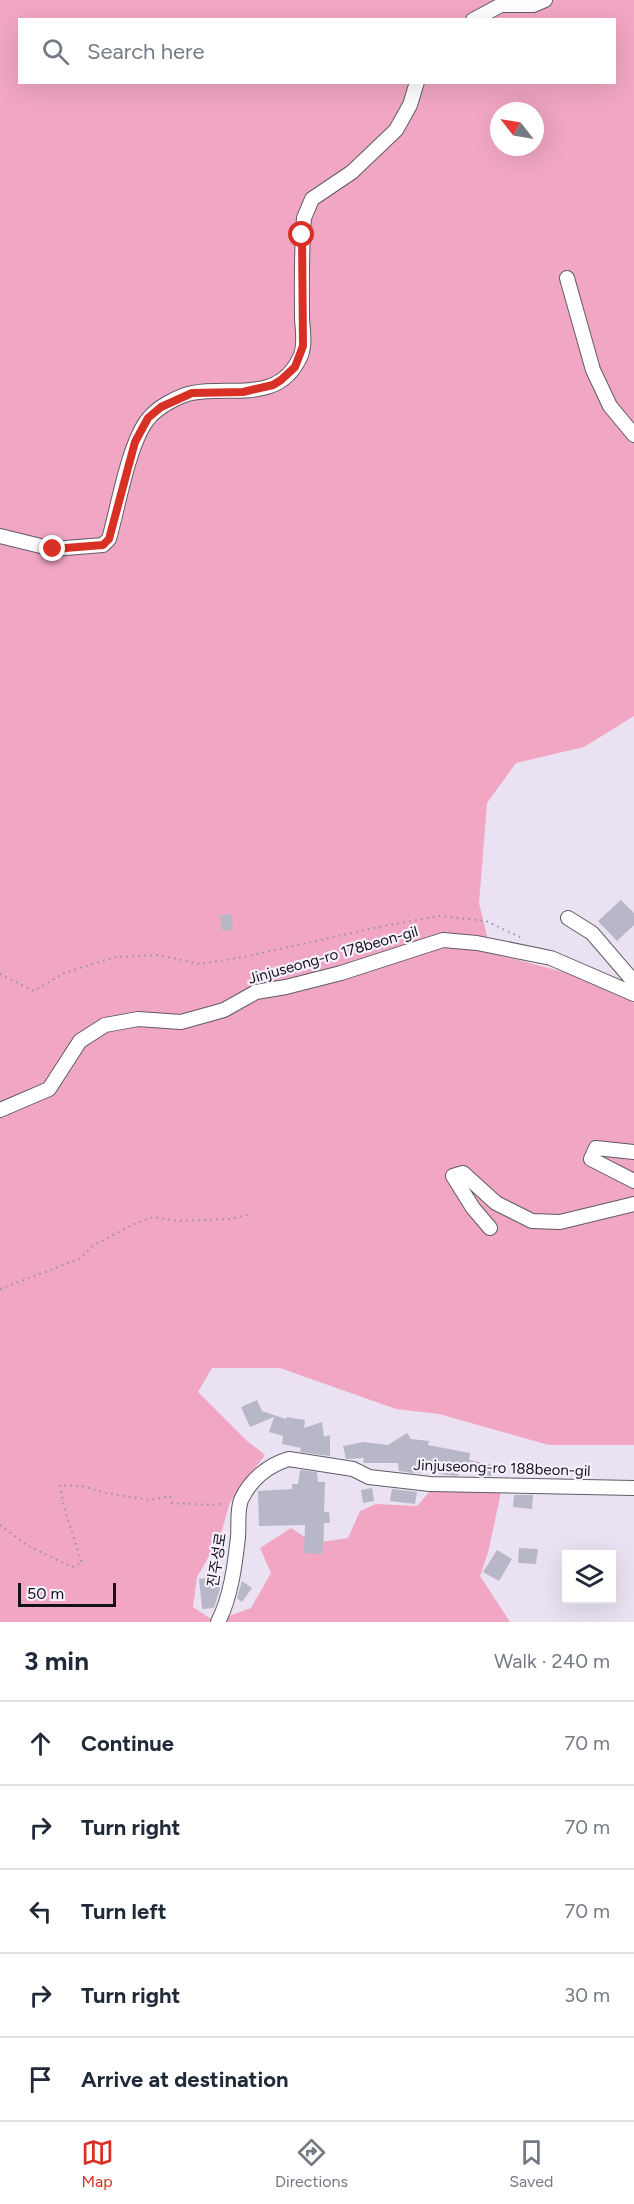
<!DOCTYPE html>
<html lang="en">
<head>
<meta charset="utf-8">
<style>
  body { margin:0; font-family:Figtree,"Noto Sans KR",sans-serif; background:#f2f2f3; color:#1f2937 }
  .controls { position:absolute; right:18px; bottom:18px; display:grid; overflow:hidden; border-radius:0px; box-shadow:0 6px 24px #0002 }
  .controls button { width:54px; height:54px; display:grid; place-items:center; padding:0; border:0; border-bottom:2px solid #e0e1e3; background:#fff; color:#1f2937; font:30px sans-serif }
  .compass { position:absolute; left:490px; top:102px; width:54px; height:54px; border-radius:50%; background:#fff; box-shadow:0 6px 24px #0002; rotate:301deg }
  .scale { position:absolute; left:18px; bottom:15px; width:98px; box-sizing:border-box; padding-left:6px; border:3px solid #141217; border-top:0; font-size:16px; line-height:21px; white-space:nowrap; color:#141217; -webkit-text-stroke:4px #f6f0fd; paint-order:stroke }
  .stop { position:absolute; width:18px; height:18px; margin:-14px; border:4px solid #d93025; border-radius:50%; background:#fff }
  .stop.end { background:#d93025; border-color:#fff; box-shadow:0 2px 6px #0008 }
  .list { margin:0; padding:0; list-style:none }
  h2 { display:flex; justify-content:space-between; align-items:center; height:78px; margin:0; padding:0 24px; font-size:26px }
  h2 small { font-size:20px; font-weight:400; color:#747a83 }
  .list li { display:grid; grid-template-columns:39px 1fr auto; gap:18px; align-items:center; box-sizing:border-box; height:84px; padding:0 24px; border-top:2px solid #e0e1e3 }
  .list b { display:block; font-size:22px; white-space:nowrap }
  .list em { font-size:20px; font-style:normal; color:#747a83 }
  .icon { flex:none; width:33px; height:33px; fill:none; stroke:currentColor; stroke-width:2; stroke-linecap:round; stroke-linejoin:round }
  .map { position:relative; flex:none; width:634px; height:1622px; overflow:hidden }
  .search { position:absolute; background:#fff; box-shadow:0 6px 24px #0002; left:18px; right:18px; top:18px; height:66px; display:flex; align-items:center; gap:15px; box-sizing:border-box; padding:0 21px; border-radius:0px; color:#747a83; font-size:22px }
  .sheet { height:498px; background:#fff }
  nav { display:flex; justify-content:space-around; align-items:center; box-sizing:border-box; height:84px; border-top:2px solid #e0e1e3; background:#fff; font-size:16px; color:#747a83 }
  nav a { display:grid; justify-items:center; gap:3px }
  nav .on { color:#d93025 }
  .map>svg:first-child { display:block }
  .green { fill:#f1a6c3; fill-rule:evenodd }
  .building { fill:#b7b7c7 }
  .lines { fill:none; stroke-linecap:round; stroke-linejoin:round }
  .minor-casing { stroke:#605a67; stroke-width:16 }
  .path { stroke:#97929d; stroke-width:2; stroke-dasharray:1.5 4.5; stroke-linecap:butt }
  .minor { stroke:#fff; stroke-width:14 }
  .route { stroke:#d93025; stroke-width:8 }
  .labels { text-anchor:middle; stroke-width:4.5; stroke-linejoin:round; paint-order:stroke }
  .street-label { font-size:15px; fill:#141217; stroke:#f6f0fd }
</style>
</head>
<body>
<div class="map">
<svg width="634" height="1622" viewBox="0 0 634 1622">
  <rect width="100%" height="100%" fill="#eae2f2"/>
  <path class="green" d="M0 0H634V716L584 747 516 763 487 803 479 903 491 953C534 965 599 977 634 1003V1445H549L439 1414 396 1409 280 1368H212L198 1392 246 1440 265 1455 230 1502 220 1537 197 1577 193 1607 211 1619 209 1622H0ZM20 20H614V82H20ZM499 111H535V147H499Z
    M431 1490 501 1492 488 1553 480 1576 510 1622H223L226 1617 251 1608 271 1573 260 1548 291 1528 314 1543 348 1538 360 1511 376 1504 417 1506Z"/>
  <path class="building" d="M621 900 634 913V925L617 941 598 921Z
    M232 914 233 930 222 931 220 915Z
    M257 1400 262 1411 286 1419 287 1417 305 1420 304 1428 322 1422 324 1437 330 1435V1456L300 1452 301 1448 282 1444 283 1436 269 1432 274 1417 250 1427 241 1407Z
    M407 1433 411 1439 429 1441 428 1445 470 1453 469 1460 493 1465 491 1476 459 1469 458 1476 439 1474V1471L412 1473 399 1471 398 1463H363L364 1458 346 1459 343 1446 363 1442 388 1445Z
    M300 1470 317 1472 318 1482H325L324 1512H329L330 1523H324L323 1554 304 1553 305 1525 259 1526 258 1491 292 1489V1484H298Z
    M372 1488 374 1501 363 1503 361 1490Z
    M392 1489 417 1492 415 1504 390 1501Z
    M514 1495H533L532 1509 513 1507Z
    M519 1548 538 1549 536 1564 518 1563Z
    M497 1550 512 1559 499 1581 483 1572Z
    M221 1576 222 1582 214 1608 202 1609 199 1579Z
    M242 1581 252 1588 242 1602 237 1598Z"/>
  <g class="lines">
    <defs>
      <path id="minor" d="M473 20 501 5H533L545 0
        M567 278 593 370 610 406 634 435
        M0 536 53 549 103 545 109 539C118 508 129 441 149 418 158 407 178 396 192 393 231 385 280 405 301 355 305 344 303 331 302 319 302 286 301 252 304 218L312 199 352 172 396 130 410 105 417 82
        M568 918 592 933 634 982
        M0 1110 49 1089 80 1041 105 1025 138 1019 181 1022 224 1010 256 992 286 987 341 973 443 940 477 943 551 958 634 994
        M634 1152 596 1148 591 1159 634 1181
        M490 1228 473 1208 453 1176 463 1173 496 1203 532 1221 560 1222 634 1204
        M218 1622C231 1597 235 1564 238 1537 239 1526 237 1510 241 1500 250 1480 268 1465 289 1459L353 1469 369 1477 430 1484 634 1488"/>
    </defs>
    <use href="#minor" class="minor-casing"/>
    <path class="path" d="M0 974 34 991 64 973 115 957 159 955 200 964 244 957 378 927 439 916 486 921 520 937
      M0 1289 79 1259 94 1245 134 1224 154 1217 178 1221 231 1219 250 1214
      M0 1525 28 1546 72 1567 82 1563 64 1507 60 1485 82 1486 106 1493 150 1500 170 1496 172 1503 212 1505 225 1503"/>
    <use href="#minor" class="minor"/>
  </g>
  <g class="lines">
    <path class="route" d="M53 549 103 545 109 539 135 442 148 418 161 407 192 393 243 392 273 385 281 380 295 367 303 346 302 235"/>
  </g>
  <g class="labels">
    <g class="street-label">
      <text transform="translate(333 955) rotate(-16)" y="5">Jinjuseong-ro 178beon-gil</text>
      <text transform="translate(502 1468) rotate(2)" y="5">Jinjuseong-ro 188beon-gil</text>
      <text transform="translate(217 1560) rotate(-81)" y="5">진주성로</text>
    </g>
  </g>
</svg>
<div class="controls">
<button><svg class="icon" aria-label="layers" viewBox="0 0 24 24"><path d="M12 4l9 5-9 5-9-5zM3 14l9 5 9-5"/></svg></button>
</div>
<svg class="compass" viewBox="-18 -18 36 36"><path d="M0-13l5 13h-10z" fill="#e53935"/><path d="M0 13l5-13h-10z" fill="#747a83"/></svg>
<div class="scale">50 m</div>
<div class="stop" style="left:302px;top:235px"></div>
<div class="stop end" style="left:53px;top:549px"></div>
<div class="search"><svg class="icon" aria-label="search" viewBox="0 0 24 24"><circle cx="10" cy="10" r="6"/><path d="M15 15l6 6"/></svg>Search here</div>
</div>
<section class="sheet">
<h2>3 min<small>Walk · 240 m</small></h2>
<ul class="list">
<li><svg class="icon" aria-label="ahead" viewBox="0 0 24 24"><path d="M12 20V5M6 11l6-6 6 6"/></svg><div><b>Continue</b></div><em>70 m</em></li>
<li><svg class="icon" aria-label="right" viewBox="0 0 24 24"><path d="M7 20v-9h11M14 6l5 5-5 5"/></svg><div><b>Turn right</b></div><em>70 m</em></li>
<li><svg class="icon" aria-label="left" viewBox="0 0 24 24"><path d="M17 20v-9H6M10 6l-5 5 5 5"/></svg><div><b>Turn left</b></div><em>70 m</em></li>
<li><svg class="icon" aria-label="right" viewBox="0 0 24 24"><path d="M7 20v-9h11M14 6l5 5-5 5"/></svg><div><b>Turn right</b></div><em>30 m</em></li>
<li><svg class="icon" aria-label="arrive" viewBox="0 0 24 24"><path d="M6 21V4h12l-3 4 3 4H6"/></svg><div><b>Arrive at destination</b></div></li>
</ul>
</section>
<nav>
<a class="on"><svg class="icon" aria-label="map" viewBox="0 0 24 24"><path d="M3 6l6-2 6 2 6-2v14l-6 2-6-2-6 2zM9 4v14M15 6v14"/></svg>Map</a>
<a><svg class="icon" aria-label="directions" viewBox="0 0 24 24"><path d="M12 3l9 9-9 9-9-9zM9 14v-3h6M13 9l2 2-2 2"/></svg>Directions</a>
<a><svg class="icon" aria-label="saved" viewBox="0 0 24 24"><path d="M7 4h10v16l-5-4-5 4z"/></svg>Saved</a>
</nav>
</body>
</html>
